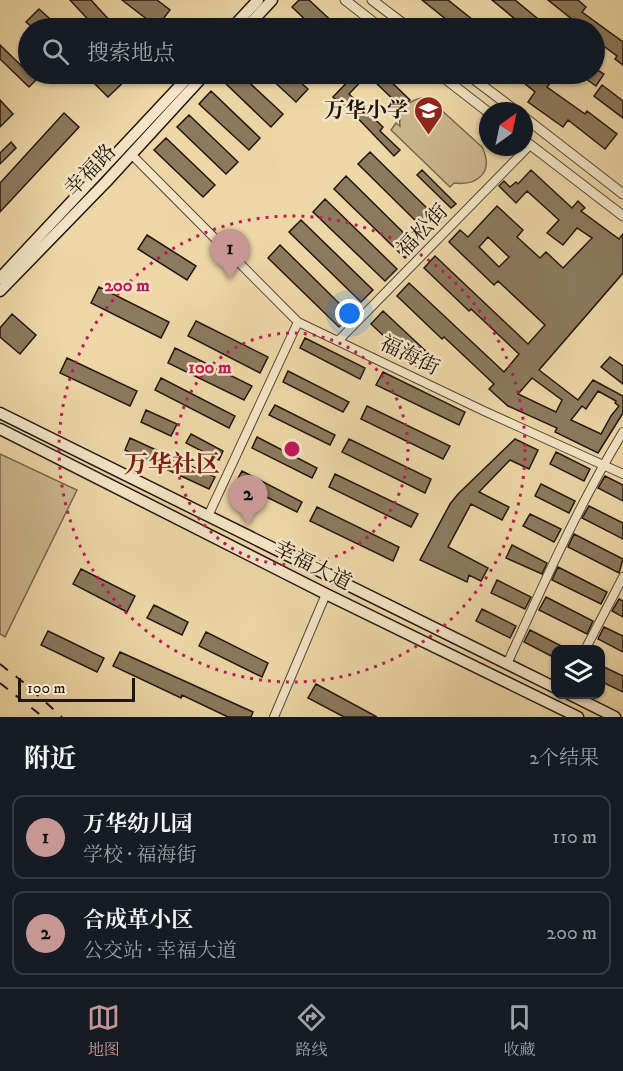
<!DOCTYPE html>
<html lang="zh">
<head>
<meta charset="utf-8">
<style>
  body { margin:0; font-family:"IM FELL DW Pica","Noto Serif SC",serif; background:#242831; color:#f1f3f6 }
  .controls { position:absolute; right:18px; bottom:18px; display:grid; overflow:hidden; border-radius:12px; box-shadow:0 2px 4px #0004 }
  .controls button { width:54px; height:54px; display:grid; place-items:center; padding:0; border:0; border-bottom:2px solid #363941; background:#171b24; color:#f1f3f6; font:30px sans-serif }
  .compass { position:absolute; left:479px; top:102px; width:54px; height:54px; border-radius:50%; background:#171b24; box-shadow:0 2px 4px #0004; rotate:33deg }
  .scale { position:absolute; left:18px; bottom:15px; width:117px; box-sizing:border-box; padding-left:6px; border:3px solid #23150e; border-top:0; font-size:16px; line-height:21px; white-space:nowrap; color:#23150e; -webkit-text-stroke:4px #f3e5c6; paint-order:stroke }
  .you { position:absolute; left:350px; top:314px; width:21px; height:21px; margin:-15px; border:4px solid #fff; border-radius:50%; background:#1a73e8; box-shadow:0 0 0 9px #1a73e833 }
  .badge { display:grid; place-items:center; width:39px; height:39px; border-radius:50%; background:#c59692; color:#111; font-size:20px; font-weight:700 }
  .pin { position:absolute; translate:-50% -50px; filter:drop-shadow(0 2px 3px #0008) }
  .pin::after { content:''; position:absolute; top:32px; width:21px; height:18px; background:inherit; clip-path:polygon(0 0,100% 0,50% 100%) }
  .list { margin:0; padding:0; list-style:none }
  h2 { display:flex; justify-content:space-between; align-items:center; height:78px; margin:0; padding:0 24px; font-size:26px }
  h2 small { font-size:20px; font-weight:400; color:#9ea1a6 }
  .list li { display:grid; grid-template-columns:39px 1fr auto; gap:18px; align-items:center; box-sizing:border-box; height:84px; margin:0 12px 12px; padding:0 12px; border:2px solid #363941; border-radius:12px }
  .list b { display:block; font-size:22px; white-space:nowrap }
  .list p { margin:0; font-size:20px; white-space:nowrap; color:#9ea1a6 }
  .list em { font-size:20px; font-style:normal; color:#9ea1a6 }
  .icon { flex:none; width:33px; height:33px; fill:none; stroke:currentColor; stroke-width:2; stroke-linecap:round; stroke-linejoin:round }
  .map { position:relative; flex:none; width:623px; height:717px; overflow:hidden }
  .search { position:absolute; background:#171b24; box-shadow:0 2px 4px #0004; left:18px; right:18px; top:18px; height:66px; display:flex; align-items:center; gap:15px; box-sizing:border-box; padding:0 21px; border-radius:33px; color:#9ea1a6; font-size:22px }
  .sheet { height:270px; background:#171b24 }
  nav { display:flex; justify-content:space-around; align-items:center; box-sizing:border-box; height:84px; border-top:2px solid #363941; background:#171b24; font-size:16px; color:#9ea1a6 }
  nav a { display:grid; justify-items:center; gap:3px }
  nav .on { color:#c59692 }
  .map>svg:first-child { display:block }
  .green { fill:#cbb68d; stroke:#77664e; stroke-width:1.5 }
  .building { fill:#8c7a5e; stroke:#23150e; stroke-width:1.5; fill-rule:evenodd }
  .lines { fill:none; stroke-linecap:round; stroke-linejoin:round }
  .minor-casing { stroke:#564634; stroke-width:10 }
  .tertiary-casing { stroke:#564634; stroke-width:11 }
  .secondary-casing { stroke:#23150e; stroke-width:13 }
  .minor { stroke:#f3e5c6; stroke-width:8 }
  .tertiary { stroke:#f3e5c6; stroke-width:9 }
  .secondary { stroke:#f3e5c6; stroke-width:10 }
  .rail { stroke:#23150e; stroke-width:2; stroke-dasharray:10 10; stroke-linecap:butt }
  .ring { fill:none; stroke:#c2185b; stroke-width:3; stroke-dasharray:3 6 }
  .labels { text-anchor:middle; stroke-width:5; stroke-linejoin:round; paint-order:stroke }
  .poi-label { font-size:21px; font-weight:bold; fill:#23150e; stroke:#f3e5c6; text-anchor:end }
  .street-label { font-size:21px; fill:#23150e; stroke:#f3e5c6 }
  .quarter-label { font-size:24px; font-weight:bold; fill:#7a1f14; stroke:#f3e5c6 }
  .centre { fill:#c2185b; stroke:#f3e5c6; stroke-width:3 }
  .ring-label { font-size:18px; text-anchor:middle; font-weight:bold; fill:#c2185b; stroke:#f3e5c6; stroke-width:5; stroke-linejoin:round; paint-order:stroke }
</style>
</head>
<body>
<div class="map">
<svg width="623" height="717" viewBox="0 0 623 717">
  <rect width="100%" height="100%" fill="#edd7a7"/>
  <filter id="stains"><feTurbulence type="fractalNoise" baseFrequency=".00333" numOctaves="4"/><feColorMatrix values="0 0 0 0 .2 0 0 0 0 .09 0 0 0 0 .02 0 0 0 .5 -.17"/></filter>
  <radialGradient id="worn" r=".72"><stop offset=".6" stop-color="#630" stop-opacity="0"/><stop offset="1" stop-color="#630" stop-opacity=".3"/></radialGradient>
  <path class="green" d="M422 98 438 107 482 147C494 171 479 186 454 183L450 187 391 130 396 123 400 126C398 111 408 100 422 98Z
    M0 454 77 490 5 637 0 634Z"/>
  <path class="building" d="M70 0H91L112 23 115 21 121 28H96Z
    M122 0H157L170 10 157 27Z
    M299 0H309L339 28H314L292 7Z
    M422 0H448L483 28H457Z
    M492 0H515L549 28H526Z
    M548 0H578L586 7 582 12 623 42V65L615 59 617 56 594 39V28H583Z
    M39 9 60 28H33L26 22Z
    M0 45 36 80 29 87 0 59Z
    M594 68 604 74 596 86 579 74H594Z
    M101 74H132L108 97 93 82Z
    M228 74H240L283 114 271 127 222 80Z
    M266 74H291L308 89 296 102Z
    M355 74H383L410 100 402 108 373 80 372 82 366 76 349 94 383 127 380 131 400 150 394 156 347 107 345 109 333 97Z
    M513 74H557L547 87 585 114 587 111 617 134 605 149 568 120 563 127 528 102 535 92Z
    M602 85 623 101V118L594 96Z
    M211 91 260 138 249 150 199 104Z
    M0 100 13 114 0 127Z
    M64 113 79 127 0 212V183Z
    M189 115 238 162 226 174 177 127Z
    M166 138 215 185 203 197 154 150Z
    M11 142 16 148 0 164V153Z
    M370 152 441 222 429 234 358 164Z
    M422 170 456 204 451 208 417 175Z
    M531 170 572 208 578 201 585 208 581 211 619 239 623 234V273L539 370 578 400 593 380 623 396V413L598 453 555 432 557 428 508 406 489 389 494 384 444 337 442 339 397 296 409 283 504 372 519 354 471 309 469 311 424 268 435 256 528 344 545 325 498 281 494 285 449 242 460 230 468 237 497 206 523 230 517 237 540 258 546 252 563 268 592 238 577 228 563 245 547 233 559 220 527 191 516 203 499 186 504 181 510 187 516 182 518 184ZM488 237 509 257 499 267 479 247ZM532 378 562 400 556 412 518 394ZM598 391 616 401 615 403 619 406 611 416 601 434 571 420 582 406 586 409Z
    M346 176 417 246 405 258 334 189Z
    M325 199 397 269 385 281 313 212Z
    M301 220 373 290 361 302 289 232Z
    M147 235 196 266 187 280 138 249Z
    M280 245 351 315 339 327 268 258Z
    M99 287 169 322 161 338 91 303Z
    M383 311 429 354 417 367 371 324Z
    M12 314 36 335 20 354 0 337V328Z
    M196 321 268 357 260 373 188 336Z
    M305 338 365 368 360 379 300 348Z
    M175 348 252 386 244 400 168 363Z
    M610 357 623 366V384L601 367Z
    M67 358 137 391 130 406 60 373Z
    M288 371 349 402 343 412 283 382Z
    M383 372 465 412 459 425 376 385Z
    M161 378 235 416 229 428 155 390Z
    M275 405 335 435 330 445 269 415Z
    M367 406 450 446 443 459 361 419Z
    M146 410 177 424 171 436 141 422Z
    M191 434 223 451 219 460 186 443Z
    M257 437 317 468 312 478 252 448Z
    M130 438 215 477 209 489 125 450Z
    M349 439 431 479 425 493 342 452Z
    M515 439 538 450 529 469 510 460 479 492 509 507 502 520 471 504 448 547 488 568 481 581 469 575 467 582 420 560 450 504 458 494Z
    M556 452 590 469 584 481 550 464Z
    M242 471 302 502 297 512 236 482Z
    M335 474 418 514 411 527 329 487Z
    M605 476 623 485V501L598 488Z
    M541 484 575 501 569 513 535 496Z
    M589 506 623 523V539L582 518Z
    M317 507 399 547 393 561 310 521Z
    M530 514 561 529 554 542 523 526Z
    M574 534 623 559 619 573 568 547Z
    M512 545 547 563 542 574 506 558Z
    M558 567 607 592 601 604 552 580Z
    M81 569 135 596 127 612 73 584Z
    M497 580 531 597 525 609 491 593Z
    M546 597 593 621 587 634 539 610Z
    M619 599 623 601V617L612 611Z
    M154 605 188 622 182 635 147 618Z
    M482 609 516 626 510 638 476 621Z
    M604 627 623 636V652L598 639Z
    M530 630 569 650H555V658L524 642Z
    M48 631 104 658 97 672 41 645Z
    M206 632 268 663 262 677 199 646Z
    M120 652 253 712 251 717H228L182 695 181 698 113 666Z
    M600 665 623 676V692L600 681Z
    M316 684 377 717H344L308 698Z"/>
  <g class="lines">
    <defs>
      <path id="minor" d="M132 155 298 322 484 411 623 474
        M338 341 530 145
        M208 516 298 322
        M587 646 623 577
        M507 664C543 585 578 506 623 432
        M274 717 326 594"/>
      <path id="tertiary" d="M345 0 381 28
        M372 0 409 28
        M439 74 488 112
        M467 74 516 111
        M524 117 623 194
        M524 140 623 216"/>
      <path id="secondary" d="M232 28 258 0
        M246 28 272 0
        M0 278 191 74
        M0 291 106 182 205 74
        M0 413 556 688
        M0 429 326 594 578 717
        M569 694 615 717"/>
    </defs>
    <use href="#minor" class="minor-casing"/>
    <use href="#tertiary" class="tertiary-casing"/>
    <use href="#secondary" class="secondary-casing"/>
    <use href="#minor" class="minor"/>
    <use href="#tertiary" class="tertiary"/>
    <use href="#secondary" class="secondary"/>
    <path class="rail" d="M0 664 23 682 62 717
      M0 683 43 717"/>
  </g>
  <g class="ring">
    <circle cx="292" cy="449" r="116"/>
    <circle cx="292" cy="449" r="233"/>
  </g>
  <defs>
    <symbol id="school-pin" viewBox="-11 -11 22 30"><path d="M0 17L-7.5 6A9.5 9.5 0 1 1 7.5 6Z" fill="#8f2418" stroke="#f3e5c6"/><path d="M0-5L7-2L0 1L-7-2ZM-4 1L0 2.5L4 1V4Q0 6-4 4Z" fill="#fff"/></symbol>
  </defs>
  <g fill-rule="evenodd">
    <use href="#school-pin" x="412" y="94" width="33" height="45"/>
  </g>
  <g class="labels">
    <g class="poi-label">
      <text x="408" y="117">万华小学</text>
    </g>
    <g class="street-label">
      <text transform="translate(90 170) rotate(-46)" y="7">幸福路</text>
      <text transform="translate(422 230) rotate(-46)" y="7">福松街</text>
      <text transform="translate(410 355) rotate(26)" y="7">福海街</text>
      <text transform="translate(313 565) rotate(27)" y="7">幸福大道</text>
    </g>
    <g class="quarter-label">
      <text x="172" y="472">万华社区</text>
    </g>
  </g>
  <circle cx="292" cy="449" r="9" class="centre"/>
  <g class="ring-label">
    <text x="127" y="291">200 m</text>
    <text x="210" y="373">100 m</text>
  </g>
  <rect width="100%" height="100%" filter="url(#stains)"/>
  <rect width="100%" height="100%" fill="url(#worn)"/>
</svg>
<div class="controls">
<button><svg class="icon" aria-label="layers" viewBox="0 0 24 24"><path d="M12 4l9 5-9 5-9-5zM3 14l9 5 9-5"/></svg></button>
</div>
<svg class="compass" viewBox="-18 -18 36 36"><path d="M0-13l5 13h-10z" fill="#e53935"/><path d="M0 13l5-13h-10z" fill="#9ea1a6"/></svg>
<div class="scale">100 m</div>
<div class="you"></div>
<div class="pin badge" style="left:230px;top:279px">1</div>
<div class="pin badge" style="left:248px;top:525px">2</div>
<div class="search"><svg class="icon" aria-label="search" viewBox="0 0 24 24"><circle cx="10" cy="10" r="6"/><path d="M15 15l6 6"/></svg>搜索地点</div>
</div>
<section class="sheet">
<h2>附近<small>2个结果</small></h2>
<ul class="list">
<li><span class="badge">1</span><div><b>万华幼儿园</b><p>学校 · 福海街</p></div><em>110 m</em></li>
<li><span class="badge">2</span><div><b>合成革小区</b><p>公交站 · 幸福大道</p></div><em>200 m</em></li>
</ul>
</section>
<nav>
<a class="on"><svg class="icon" aria-label="map" viewBox="0 0 24 24"><path d="M3 6l6-2 6 2 6-2v14l-6 2-6-2-6 2zM9 4v14M15 6v14"/></svg>地图</a>
<a><svg class="icon" aria-label="directions" viewBox="0 0 24 24"><path d="M12 3l9 9-9 9-9-9zM9 14v-3h6M13 9l2 2-2 2"/></svg>路线</a>
<a><svg class="icon" aria-label="saved" viewBox="0 0 24 24"><path d="M7 4h10v16l-5-4-5 4z"/></svg>收藏</a>
</nav>
</body>
</html>
